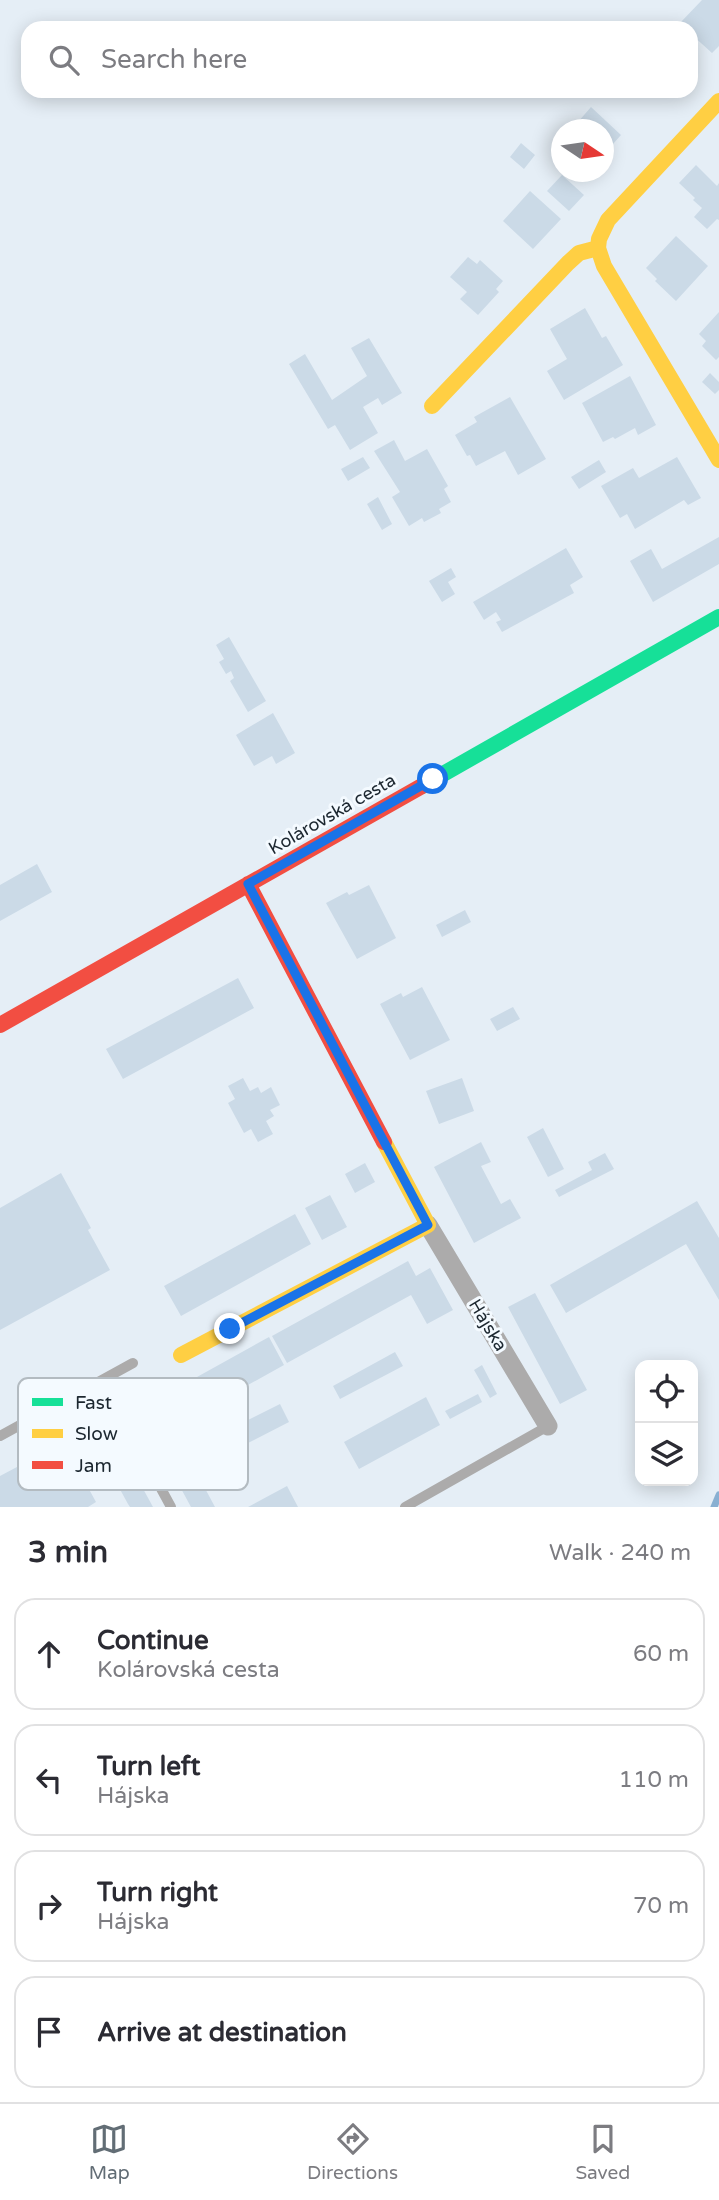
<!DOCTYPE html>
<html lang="en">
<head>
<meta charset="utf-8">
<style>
  body { margin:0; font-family:"Varela Round",sans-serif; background:#f2f2f3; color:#2b2b33 }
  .controls { position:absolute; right:21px; bottom:21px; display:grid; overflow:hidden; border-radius:14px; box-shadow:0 4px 18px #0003 }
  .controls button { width:63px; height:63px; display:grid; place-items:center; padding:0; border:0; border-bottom:2px solid #e1e1e2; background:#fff; color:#2b2b33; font:35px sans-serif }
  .compass { position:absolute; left:551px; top:119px; width:63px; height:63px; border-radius:50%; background:#fff; box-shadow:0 4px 18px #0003; rotate:103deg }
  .stop { position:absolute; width:21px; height:21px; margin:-16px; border:5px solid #1a73e8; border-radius:50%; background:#fff }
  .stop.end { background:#1a73e8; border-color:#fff; box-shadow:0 2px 7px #0008 }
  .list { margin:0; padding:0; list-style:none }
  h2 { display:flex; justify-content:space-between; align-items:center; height:91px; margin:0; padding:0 28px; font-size:30px }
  h2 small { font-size:23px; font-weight:400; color:#7c7c81 }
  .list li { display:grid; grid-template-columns:46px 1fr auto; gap:21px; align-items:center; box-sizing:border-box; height:112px; margin:0 14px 14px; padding:0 14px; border:2px solid #e1e1e2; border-radius:21px }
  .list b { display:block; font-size:26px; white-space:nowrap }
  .list p { margin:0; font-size:23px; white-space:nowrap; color:#7c7c81 }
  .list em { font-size:23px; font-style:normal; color:#7c7c81 }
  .icon { flex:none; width:38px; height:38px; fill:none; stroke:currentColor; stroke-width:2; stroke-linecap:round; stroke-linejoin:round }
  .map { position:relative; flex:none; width:719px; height:1507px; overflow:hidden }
  .search { position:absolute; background:#fff; box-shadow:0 4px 18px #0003; left:21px; right:21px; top:21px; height:77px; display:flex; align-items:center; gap:18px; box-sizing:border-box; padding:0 24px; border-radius:21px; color:#7c7c81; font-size:26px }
  .sheet { height:595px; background:#fff }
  nav { display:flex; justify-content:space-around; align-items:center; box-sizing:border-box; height:98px; border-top:2px solid #e1e1e2; background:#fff; font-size:19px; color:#7c7c81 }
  nav a { display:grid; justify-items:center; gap:4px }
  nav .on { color:#626d75 }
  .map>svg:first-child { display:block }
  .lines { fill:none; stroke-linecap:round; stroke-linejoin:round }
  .stream { stroke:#89b0d2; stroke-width:7 }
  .building { fill:#cbdae7 }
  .lane { stroke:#acabab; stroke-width:10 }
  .street { stroke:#acabab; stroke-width:19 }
  .fast { stroke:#16e098; stroke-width:16 }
  .slow { stroke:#ffcf43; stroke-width:16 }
  .jam { stroke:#f24e42; stroke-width:16 }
  .route { stroke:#1a73e8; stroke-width:9 }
  .labels { text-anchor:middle; stroke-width:6; stroke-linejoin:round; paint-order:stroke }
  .street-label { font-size:18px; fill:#1c2730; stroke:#f4faff }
  .key { fill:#f4faff; stroke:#b3bbc1; stroke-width:2 }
  .key-label { font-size:19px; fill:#1c2730 }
</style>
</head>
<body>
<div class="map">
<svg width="719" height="1507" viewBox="0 0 719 1507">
  <rect width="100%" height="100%" fill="#e5eef6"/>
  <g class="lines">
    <path class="stream" d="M714 1507 719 1495"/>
  </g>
  <path class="building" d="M702 0H719V46L712 53 691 34V28H685L680 23Z
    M591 107 621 135 604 154V130H571Z
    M561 140V157L553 149Z
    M521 143 535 155 524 169 510 157Z
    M696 165 717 186 719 183V220L717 219 707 229 694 217 702 208 693 200 695 198 679 183Z
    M562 175 584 195 569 211 547 191Z
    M530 191 561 219 533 249 503 221Z
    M676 236 708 266 676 301 655 281 657 279 646 268Z
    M468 257 477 264 480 260 503 281 496 289 499 292 478 315 460 299 467 292 450 277Z
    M585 308 602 338 606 336 623 365 564 400 547 371 567 359 550 329Z
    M719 312V357L716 360 702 346 706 341 699 334Z
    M369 338 402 393 382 405 378 398 363 407 378 433 350 450 335 425 328 429 289 364 305 354 332 400 367 376 351 348Z
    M710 373 719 382V390L715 394 702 382Z
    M630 376 656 425 638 435 635 428 615 439 613 437 603 442 582 403Z
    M510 397 546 459 518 475 505 451 476 466 470 455 467 456 455 435 477 422 474 417Z
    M394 440 405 461 427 449 448 486 444 489 451 502 439 509 441 513 424 522 422 518 409 526 392 497 400 492 374 451Z
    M363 457 370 468 348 481 341 469Z
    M677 457 701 498 688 505 684 500 635 529 627 514 620 518 601 486 633 468 639 478Z
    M599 460 606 472 579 489 571 477Z
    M378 497 392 524 382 530 367 504Z
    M719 537V564L653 602 630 561 651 549 662 569Z
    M566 548 583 577 570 585 574 593 502 632 496 622 501 620 496 612 484 620 473 602Z
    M451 568 456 577 448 582 455 594 442 602 429 581Z
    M229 637 266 701 248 712 230 681 234 678 231 671 226 674 219 662 224 659 216 645Z
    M273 713 295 753 276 764 272 756 254 766 236 735Z
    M37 864 52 892 0 921V885Z
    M369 885 396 938 357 959 326 903 347 892 349 895Z
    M465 910 471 922 442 937 436 925Z
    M238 978 254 1008 123 1079 106 1049Z
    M422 987 450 1040 410 1060 380 1004 401 993 403 997Z
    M513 1007 520 1019 497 1031 490 1019Z
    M243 1078 250 1091 258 1087 261 1093 271 1087 280 1105 270 1110 274 1116 266 1121 273 1134 258 1142 251 1129 244 1133 228 1103 235 1099 228 1086Z
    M462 1078 474 1111 439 1124 426 1091Z
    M543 1128 564 1169 548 1177 527 1137Z
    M481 1142 491 1162 481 1166 501 1204 510 1199 521 1218 474 1243 434 1167Z
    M605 1153 614 1169 559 1197 555 1190 592 1170 588 1162Z
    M365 1163 375 1182 355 1193 345 1174Z
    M61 1173 91 1228 88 1230 110 1270 0 1330V1208Z
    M330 1195 347 1227 322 1240 305 1208Z
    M697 1201 719 1238V1300L686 1244 566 1313 550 1285Z
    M295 1214 311 1244 181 1316 164 1286Z
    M408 1261 416 1276 430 1268 453 1310 427 1324 411 1295 287 1363 272 1336Z
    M535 1293 587 1390 560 1404 508 1307Z
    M269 1337 284 1365 212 1405 197 1377Z
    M395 1352 403 1366 340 1399 333 1386Z
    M482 1365 497 1394 490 1398 474 1370Z
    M153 1393 165 1414 215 1507H191L146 1424 135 1403Z
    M478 1394 482 1402 450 1419 445 1411Z
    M426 1397 440 1425 359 1469 344 1442Z
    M280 1404 289 1422 248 1443 238 1425Z
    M105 1419 153 1507H130L128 1504 87 1429Z
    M63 1442 96 1502 88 1507H0V1476L32 1459 31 1457Z
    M287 1486 298 1507H248Z"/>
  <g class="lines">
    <path class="lane" d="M102 1380 171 1507
      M0 1436 133 1363
      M405 1507 548 1426"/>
    <path class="street" d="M428 1225 548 1426"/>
    <path class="fast" d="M422 786 719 617"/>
    <path class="slow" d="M598 248 604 266 719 460
      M432 406 568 263 579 253 598 248 599 239 608 220 719 101
      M181 1355 428 1225 384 1142"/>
    <path class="jam" d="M248 884 384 1142
      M0 1025 422 786"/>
  </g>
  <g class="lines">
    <path class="route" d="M230 1329 428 1225 248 884 433 779"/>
  </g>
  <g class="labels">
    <g class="street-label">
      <text transform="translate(332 814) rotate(-30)" y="6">Kolárovská cesta</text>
      <text transform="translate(488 1325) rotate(59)" y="6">Hájska</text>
    </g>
  </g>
  <rect x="18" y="1378" width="230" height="112" rx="10" class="key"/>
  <rect x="32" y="1398" width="31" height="8" fill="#16e098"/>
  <rect x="32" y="1429" width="31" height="9" fill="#ffcf43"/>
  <rect x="32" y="1461" width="31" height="8" fill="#f24e42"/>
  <g class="key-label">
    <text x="75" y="1409">Fast</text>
    <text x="75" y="1440">Slow</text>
    <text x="75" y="1472">Jam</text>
  </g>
</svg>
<div class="controls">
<button><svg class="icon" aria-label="locate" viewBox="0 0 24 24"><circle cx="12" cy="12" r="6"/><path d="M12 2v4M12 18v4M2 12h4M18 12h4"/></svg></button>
<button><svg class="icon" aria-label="layers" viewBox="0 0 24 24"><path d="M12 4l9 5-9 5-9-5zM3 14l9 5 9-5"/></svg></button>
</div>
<svg class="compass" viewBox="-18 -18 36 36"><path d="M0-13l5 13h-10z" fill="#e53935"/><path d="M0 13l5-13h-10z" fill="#7c7c81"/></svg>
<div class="stop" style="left:433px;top:779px"></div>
<div class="stop end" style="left:230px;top:1329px"></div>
<div class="search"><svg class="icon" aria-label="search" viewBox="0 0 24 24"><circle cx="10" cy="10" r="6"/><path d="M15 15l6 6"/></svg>Search here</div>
</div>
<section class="sheet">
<h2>3 min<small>Walk · 240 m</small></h2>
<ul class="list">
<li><svg class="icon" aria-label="ahead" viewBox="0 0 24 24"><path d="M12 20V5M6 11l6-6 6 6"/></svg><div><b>Continue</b><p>Kolárovská cesta</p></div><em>60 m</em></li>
<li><svg class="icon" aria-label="left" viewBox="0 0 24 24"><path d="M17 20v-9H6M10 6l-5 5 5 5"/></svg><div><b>Turn left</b><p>Hájska</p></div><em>110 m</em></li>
<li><svg class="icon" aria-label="right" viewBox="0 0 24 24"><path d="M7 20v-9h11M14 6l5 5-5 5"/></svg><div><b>Turn right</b><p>Hájska</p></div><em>70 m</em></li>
<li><svg class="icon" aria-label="arrive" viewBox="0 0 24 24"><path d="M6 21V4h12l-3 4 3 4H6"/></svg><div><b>Arrive at destination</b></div></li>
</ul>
</section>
<nav>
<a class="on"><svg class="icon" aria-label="map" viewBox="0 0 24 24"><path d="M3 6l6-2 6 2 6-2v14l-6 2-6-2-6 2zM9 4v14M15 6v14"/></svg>Map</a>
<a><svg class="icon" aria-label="directions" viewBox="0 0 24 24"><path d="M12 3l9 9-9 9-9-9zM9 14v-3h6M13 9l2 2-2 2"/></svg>Directions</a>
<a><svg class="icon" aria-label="saved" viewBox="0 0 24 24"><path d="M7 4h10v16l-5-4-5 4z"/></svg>Saved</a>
</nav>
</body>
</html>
